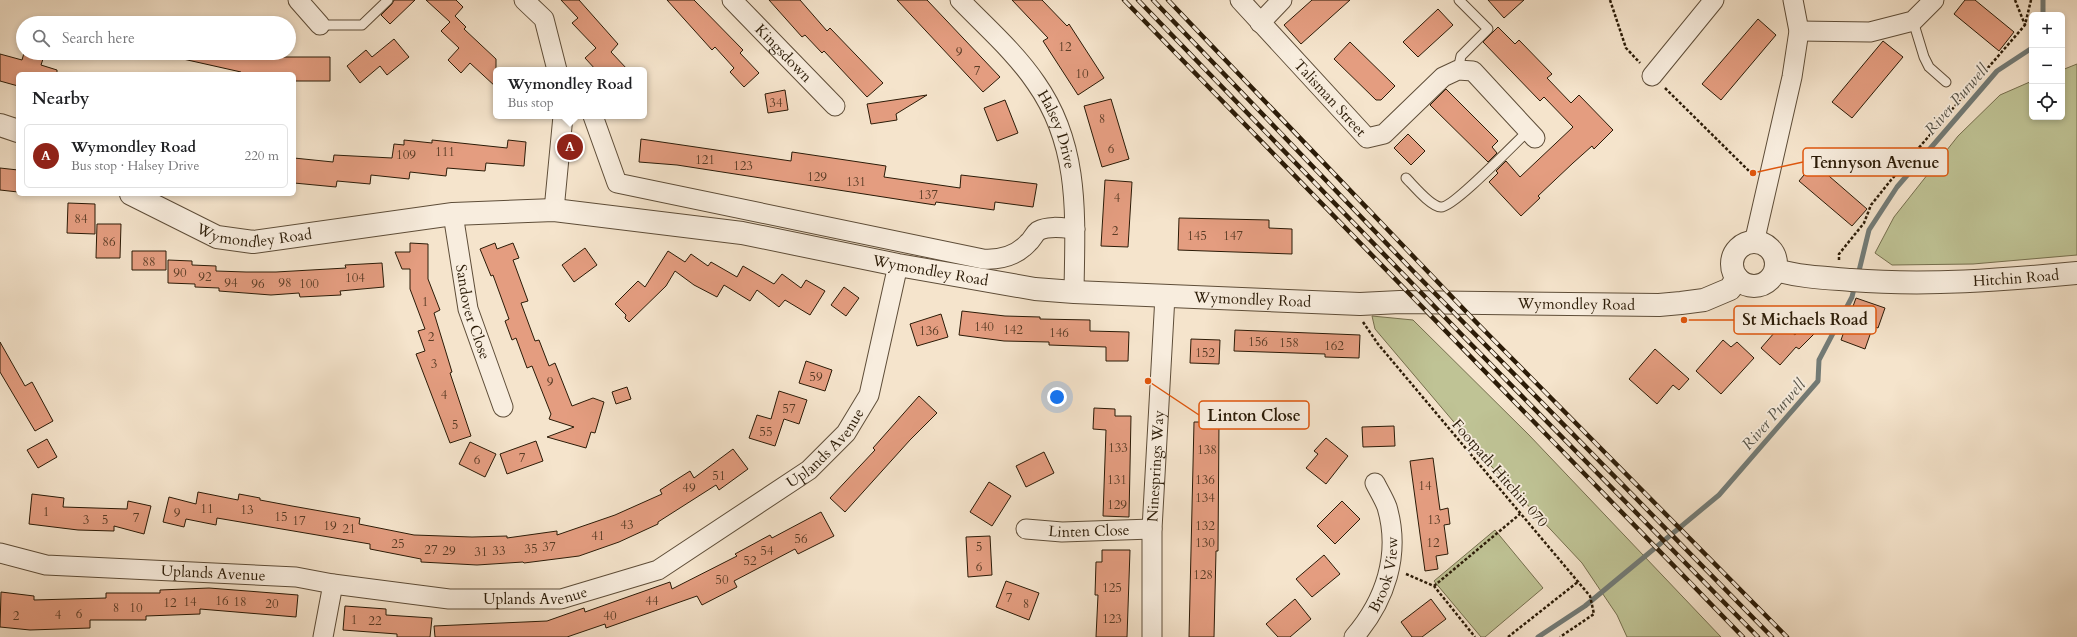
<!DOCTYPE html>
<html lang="en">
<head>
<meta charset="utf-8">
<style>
  body { margin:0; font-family:Cardo,serif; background:#f2f2f2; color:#202124 }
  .controls { position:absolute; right:12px; top:12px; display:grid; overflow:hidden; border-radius:6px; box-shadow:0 2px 6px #0003 }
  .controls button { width:36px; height:36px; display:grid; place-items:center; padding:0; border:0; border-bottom:1px solid #e0e0e0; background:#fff; color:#202124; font:20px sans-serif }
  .you { position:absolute; left:1057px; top:397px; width:14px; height:14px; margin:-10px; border:3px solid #fff; border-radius:50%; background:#1a73e8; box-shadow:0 0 0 6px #1a73e833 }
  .badge { display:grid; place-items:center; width:26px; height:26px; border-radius:50%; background:#8f2418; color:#fff; font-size:13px; font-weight:700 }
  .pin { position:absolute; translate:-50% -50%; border:2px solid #fff; box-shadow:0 1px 4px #0006 }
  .popup { position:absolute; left:493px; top:67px; width:154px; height:52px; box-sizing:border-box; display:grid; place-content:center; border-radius:6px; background:#fff; filter:drop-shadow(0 1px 3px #0005); font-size:13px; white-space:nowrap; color:#757577 }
  .popup b { font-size:15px; color:#202124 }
  .popup::after { content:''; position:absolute; left:50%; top:100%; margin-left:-8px; border:8px solid transparent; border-top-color:#fff }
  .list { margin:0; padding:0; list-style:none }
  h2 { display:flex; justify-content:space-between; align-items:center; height:52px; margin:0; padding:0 16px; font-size:17px }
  h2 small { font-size:13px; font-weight:400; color:#757577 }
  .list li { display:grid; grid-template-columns:26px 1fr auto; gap:12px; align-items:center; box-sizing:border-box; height:64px; margin:0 8px 8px; padding:0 8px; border:1px solid #e0e0e0; border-radius:6px }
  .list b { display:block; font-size:15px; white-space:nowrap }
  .list p { margin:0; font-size:13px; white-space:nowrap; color:#757577 }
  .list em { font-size:13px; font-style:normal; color:#757577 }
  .icon { flex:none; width:22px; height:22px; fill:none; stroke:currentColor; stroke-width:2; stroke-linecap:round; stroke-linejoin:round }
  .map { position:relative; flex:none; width:2077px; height:637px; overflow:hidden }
  .search { position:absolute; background:#fff; box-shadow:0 2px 6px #0003; left:16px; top:16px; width:280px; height:44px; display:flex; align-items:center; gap:10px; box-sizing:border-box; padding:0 14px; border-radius:22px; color:#757577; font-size:15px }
  .panel { position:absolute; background:#fff; box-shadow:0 2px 6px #0003; left:16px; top:72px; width:280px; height:124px; border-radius:6px }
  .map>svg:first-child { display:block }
  .green { fill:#bfc395; stroke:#756f4e }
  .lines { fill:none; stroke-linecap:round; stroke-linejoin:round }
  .stream { stroke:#727b77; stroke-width:5 }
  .building { fill:#e49d80; stroke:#2b1b07 }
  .service-casing { stroke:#5e4d38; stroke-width:11 }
  .minor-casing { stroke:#5e4d38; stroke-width:21 }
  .tertiary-casing { stroke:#5e4d38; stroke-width:24 }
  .path { stroke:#2b1b07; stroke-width:2.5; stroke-dasharray:3 2; stroke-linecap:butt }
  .service { stroke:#f8edde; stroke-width:9 }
  .minor { stroke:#f8edde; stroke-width:19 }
  .tertiary { stroke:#f8edde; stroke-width:22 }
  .rail-casing { stroke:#2b1b07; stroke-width:4.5 }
  .rail { stroke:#f8edde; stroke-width:3; stroke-dasharray:9; stroke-linecap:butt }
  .labels { text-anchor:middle; stroke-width:3.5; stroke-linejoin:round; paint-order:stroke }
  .number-label { font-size:13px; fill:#593c25 }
  .street-label { font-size:15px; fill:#2b1b07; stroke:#f8edde }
  .water-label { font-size:16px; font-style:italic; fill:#555348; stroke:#f8edde }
  .leader { fill:none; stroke:#df560c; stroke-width:1.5 }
  .callout-dot { fill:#df560c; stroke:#f8edde; stroke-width:1.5 }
  .callout { fill:#f8edde; stroke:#df560c; stroke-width:1.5 }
  .callout-label { font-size:16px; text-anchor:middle; font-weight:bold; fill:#2b1b07 }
</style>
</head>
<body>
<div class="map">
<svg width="2077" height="637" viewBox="0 0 2077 637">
  <rect width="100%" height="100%" fill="#f5e4cc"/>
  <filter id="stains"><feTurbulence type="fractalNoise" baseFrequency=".005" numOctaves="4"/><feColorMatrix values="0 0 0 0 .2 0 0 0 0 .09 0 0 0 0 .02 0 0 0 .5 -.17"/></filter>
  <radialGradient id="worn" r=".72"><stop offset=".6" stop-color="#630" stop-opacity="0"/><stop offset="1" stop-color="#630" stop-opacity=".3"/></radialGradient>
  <path class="green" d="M2077 64V255L1973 264 1892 265 1875 253 1894 217 1958 136 2000 95 2032 81V117H2062V70Z
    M1372 316 1413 320 1529 435 1721 637H1627L1617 615 1582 563 1492 467 1375 329Z
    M1495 530 1543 588 1485 637H1481L1434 581Z"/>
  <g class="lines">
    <path class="stream" d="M2043 0V15
      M1858 275 1869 230 1897 187 1997 71 2032 48
      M1538 637 1585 606 1719 495 1818 381 1819 360 1852 297 1855 284"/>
  </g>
  <path class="building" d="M394 0H415L390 24 381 15 392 4Z
    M426 0H456L463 7 455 16 466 27 464 29 496 59V87L470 63 461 73 448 60 459 48 441 31 450 22Z
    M561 0H579L618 44 611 52 628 70H596L585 58 596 48 572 23 578 18Z
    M667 0H694L743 50 740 53 759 73 744 87 730 72 734 68 715 47 712 50Z
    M769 0H800L827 31 830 28 883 83 867 97 824 51 822 53 805 35 802 37Z
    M897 0H927L1000 77 983 92Z
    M1012 0H1042L1067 26 1069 24 1104 78 1078 95 1043 41 1048 38Z
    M1312 0H1350L1301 44 1284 25Z
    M1488 0H1524L1504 18Z
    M1965 0H1975L2014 32 1999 51 1954 14Z
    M1438 9 1453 25 1418 57 1403 42Z
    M1758 19 1776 35 1721 100 1702 84Z
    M1498 27 1515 44 1519 40 1552 74 1547 78 1571 103 1579 95 1613 130 1594 149 1592 146 1573 163 1538 196 1540 198 1521 216 1489 182 1498 173 1496 171 1506 161 1520 177 1573 127 1544 97 1540 101 1483 42Z
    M394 39 409 57 387 75 380 66 360 83 347 66 366 50 372 57Z
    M1883 41 1903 57 1852 118 1832 102Z
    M1350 42 1395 86 1381 100H1376L1334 59Z
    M24 53 44 56 41 65 57 70V74H18V86L0 81V54L22 60Z
    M184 53H235L234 56 268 57H330V81H294V74H241V72L183 59Z
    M1446 89 1498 141 1492 147 1497 153 1488 162 1430 105Z
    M785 90 788 110 768 113 765 94Z
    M927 95 896 114 897 120 871 124 867 104Z
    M1111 99 1129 159 1102 167 1084 106Z
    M1005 100 1018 133 997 141 984 108Z
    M1408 134 1425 151 1411 165 1394 148Z
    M641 139 791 161 792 152 886 166 884 177 960 188 961 175 1037 184 1033 207 995 202 994 210 936 202 935 205 677 165 639 162Z
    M404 140 432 143V140L507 148 508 140 526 142 524 166 486 163 485 171 447 168 446 176 410 172 409 179 371 175 370 184 337 181 336 187 294 183V158L333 162 334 155 392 158 394 144 404 145Z
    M1814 163 1867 209 1852 226 1799 181Z
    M0 168 18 170V192L0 190Z
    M1105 180 1132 182 1128 247 1101 246Z
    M68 203 95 204V234L67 233Z
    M1179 218 1269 220V228L1292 229V254L1178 250Z
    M97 224H121L120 258H96Z
    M410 243 428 244V279L440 310 434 313 452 372 450 373 471 436 450 443 416 354 425 351 418 331 425 329 410 289V269H402L395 252H410Z
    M495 243 497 249 513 243 519 258 513 260 528 301 521 303 535 341 539 340 549 366 555 363 572 406 593 398 604 402 595 433 591 432 586 448 547 437 574 427 549 419 551 414 532 366 527 368 516 338 512 340 505 321 509 319 493 275 491 276 480 249Z
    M585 248 597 265 574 282 562 265Z
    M132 251H166V270H132Z
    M668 251 685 262 691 254 708 266 711 262 737 277 743 266 774 284 782 274 801 288 806 280 825 291 810 315 785 300 779 307 757 290 750 301 724 285 717 297 694 285 675 271 666 286 629 322 625 318 626 315 615 304 638 281 645 287Z
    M168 260 192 261V265L216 266V271L246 272H276L346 268 345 265 382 263 384 287 340 291 341 295 300 297 299 293 271 295 219 291V288L195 287V284L168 283Z
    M844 287 859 298 846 316 831 305Z
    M1856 298 1885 308 1878 328 1873 326 1865 349 1841 340Z
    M962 311 1005 316 1040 317V319L1090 320V331L1129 332 1128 361H1106V347L1049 345V342L1004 341 959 335Z
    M941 314 948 337 917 346 910 324Z
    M1805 323 1815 333 1799 349 1796 347 1780 365 1761 348 1782 324 1795 335Z
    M1235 330 1360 335 1359 358 1325 357V354L1234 351Z
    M1191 339 1220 340 1219 364 1190 363Z
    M1723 340 1731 347 1737 342 1754 358 1721 394 1696 371Z
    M0 342 25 386 32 382 53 421 35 431 0 372Z
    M1655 349 1689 379 1679 390 1673 385 1657 404 1629 379Z
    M806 361 832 370 825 391 799 383Z
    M627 387 631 399 616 404 612 392Z
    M779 391 807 400 799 424 784 419 775 446 749 438 757 415 771 419Z
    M919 396 937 413 910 440 845 512 830 498 875 450 873 448Z
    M1094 408 1115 409V416H1131L1129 517 1103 516 1106 430 1093 429Z
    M1194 422H1219L1218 551H1216L1214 637H1189Z
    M1394 426 1395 446 1363 447 1362 427Z
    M1326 438 1348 456 1326 484 1306 468 1318 454 1314 451Z
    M47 439 57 457 38 468 27 450Z
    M536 441 543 461 507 474 500 454Z
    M470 442 496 454 485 477 459 464Z
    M733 449 748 469 719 490 716 485 658 522V524L619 542 579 556 524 563 523 562 477 565 421 562V559L370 549V544L217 518 216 525 186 519 184 527 163 522 169 497 196 504 198 492 238 500 239 494 260 498V500L292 506 360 518 359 524 414 535 472 537 507 536V538L557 531V535L615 515 662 494 660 490 690 471 694 478Z
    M1044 452 1054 473 1026 487 1016 466Z
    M1433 458 1440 510 1448 508 1450 524 1444 525 1448 554 1436 556 1438 569 1425 571 1410 461Z
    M989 482 1011 496 992 526 970 512Z
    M32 494 64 498 63 507 127 509 128 501 151 506 144 534 114 526V531L78 530 29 524Z
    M1342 501 1360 519 1335 544 1317 526Z
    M821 512 834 536 798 554 795 549 734 581 737 587 702 605 697 596 606 628 605 624 567 637H435L434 626 547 621 584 608 585 612 670 582 672 589 737 556 735 554 770 535 772 538Z
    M990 536 992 575 968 577 966 537Z
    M1102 550H1130L1127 637H1096L1098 595H1095L1096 562H1102Z
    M1324 555 1340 574 1312 597 1296 579Z
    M1006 581 1039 593 1029 620 996 607Z
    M209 588 298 595 296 617 200 609V614L146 616V620H90V628L30 630 0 627 1 592 34 596V600L106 598V593H160V590Z
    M1295 599 1311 619 1290 637H1278L1266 624Z
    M1431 599 1446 619 1422 637H1412L1401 622Z
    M345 606 386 609V615L432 618 430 637H397V634L343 630Z"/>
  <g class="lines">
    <defs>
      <path id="service" d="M1913 21 1924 57 1929 67 1946 82
        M320 25H362L388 0
        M1458 70 1461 56 1488 29 1459 0
        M1406 178C1413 185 1431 207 1441 207 1453 208 1515 143 1528 131"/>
      <g id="minor">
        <path d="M298 0 320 25"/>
        <path d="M524 0 544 19 557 70"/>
        <path id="s1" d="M732 0 835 106"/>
        <path id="s2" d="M960 0C986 27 1015 52 1036 83 1081 147 1075 218 1074 292"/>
        <path id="s3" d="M1240 0 1367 138 1384 134 1443 77 1458 70 1473 71 1535 138"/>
        <path d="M1260 23 1282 0"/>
        <path d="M1799 31 1870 32 1913 21 1934 0"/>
        <path d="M1652 76 1714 0"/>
        <path d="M593 116 617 183 983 259C1000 260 1016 256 1028 243 1032 240 1034 234 1038 231 1049 225 1064 228 1075 229"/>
        <path d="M554 210 563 116"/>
        <path id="s4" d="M453 214 468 309 503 407"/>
        <path d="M1754 243 1792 77 1799 31 1793 0"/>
        <path id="s5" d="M1026 529 1062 532 1152 529"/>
        <path id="s6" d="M0 553 46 565 296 577 333 584 449 599H561L658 570 809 470 846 433 869 395 898 265"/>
        <path d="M323 637 333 584"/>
        <path id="s7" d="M1152 637V529L1165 296"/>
        <path id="s8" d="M1354 637C1385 601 1401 555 1387 507 1384 499 1379 491 1375 483"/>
      </g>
      <g id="tertiary">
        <path d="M0 125 18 131"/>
        <path id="s9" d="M131 194 217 237 253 242 453 214 554 210 742 233 898 265 1035 289 1074 292 1360 304 1400 302 1659 305 1681 303 1704 300 1730 289 1737 278"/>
        <circle cx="1754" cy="264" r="22"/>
        <path id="s10" d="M1776 270C1800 277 1826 278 1851 280 1927 286 2002 280 2077 273"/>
      </g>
    </defs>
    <use href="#service" class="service-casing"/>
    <use href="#minor" class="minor-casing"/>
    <use href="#tertiary" class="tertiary-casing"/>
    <path class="path" d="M1610 0 1626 48 1640 63
      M2015 0 2025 25
      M1665 88 1752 174
      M1839 260V254L1864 223 1871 205 1891 180 2025 25 2031 0
      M1363 322 1378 344 1590 596 1594 614 1560 637
      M1406 574 1434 586 1475 637
      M1434 586 1520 514
      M1508 637 1579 581"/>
    <use href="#service" class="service"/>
    <use href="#minor" class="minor"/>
    <use href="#tertiary" class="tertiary"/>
    <defs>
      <path id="rail" d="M1124 0 1743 637
        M1138 0 1464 337 1758 637
        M1153 0 1413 271 1772 637
        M1168 0 1477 323 1787 637"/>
    </defs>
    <use href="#rail" class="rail-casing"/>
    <use href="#rail" class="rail"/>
  </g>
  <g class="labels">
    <g class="number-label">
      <text x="1065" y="51">12</text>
      <text x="959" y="56">9</text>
      <text x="977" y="75">7</text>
      <text x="1082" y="78">10</text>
      <text x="776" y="107">34</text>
      <text x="1102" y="123">8</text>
      <text x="1111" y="153">6</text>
      <text x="445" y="156">111</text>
      <text x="406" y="159">109</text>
      <text x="705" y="164">121</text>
      <text x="743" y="170">123</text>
      <text x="817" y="181">129</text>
      <text x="856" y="186">131</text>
      <text x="928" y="199">137</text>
      <text x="1117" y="202">4</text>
      <text x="81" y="223">84</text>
      <text x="1115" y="235">2</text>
      <text x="1197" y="240">145</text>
      <text x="1233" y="240">147</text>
      <text x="109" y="246">86</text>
      <text x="149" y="266">88</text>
      <text x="180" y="277">90</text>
      <text x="205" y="281">92</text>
      <text x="355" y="282">104</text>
      <text x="231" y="287">94</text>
      <text x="285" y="287">98</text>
      <text x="258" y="288">96</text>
      <text x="309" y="288">100</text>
      <text x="425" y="306">1</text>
      <text x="984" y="331">140</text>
      <text x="1013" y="334">142</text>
      <text x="929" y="335">136</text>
      <text x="1059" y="337">146</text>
      <text x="431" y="341">2</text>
      <text x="1258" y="346">156</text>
      <text x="1289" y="347">158</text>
      <text x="1334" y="350">162</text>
      <text x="1205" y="357">152</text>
      <text x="434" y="368">3</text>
      <text x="816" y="381">59</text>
      <text x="550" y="386">9</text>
      <text x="444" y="399">4</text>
      <text x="789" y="413">57</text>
      <text x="455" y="429">5</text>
      <text x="766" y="436">55</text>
      <text x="1118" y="452">133</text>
      <text x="1207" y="454">138</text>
      <text x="522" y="462">7</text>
      <text x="477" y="464">6</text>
      <text x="719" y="480">51</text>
      <text x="1117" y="484">131</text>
      <text x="1205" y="484">136</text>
      <text x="1425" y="490">14</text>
      <text x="689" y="492">49</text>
      <text x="1205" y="502">134</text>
      <text x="1117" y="509">129</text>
      <text x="207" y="513">11</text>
      <text x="247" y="514">13</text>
      <text x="46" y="516">1</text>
      <text x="177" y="517">9</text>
      <text x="281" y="521">15</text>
      <text x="136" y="522">7</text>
      <text x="86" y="524">3</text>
      <text x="105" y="524">5</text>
      <text x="1434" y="524">13</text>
      <text x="299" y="525">17</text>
      <text x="627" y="529">43</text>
      <text x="330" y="530">19</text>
      <text x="1205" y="530">132</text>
      <text x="349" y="533">21</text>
      <text x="598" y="540">41</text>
      <text x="801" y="543">56</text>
      <text x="1205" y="547">130</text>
      <text x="1433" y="547">12</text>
      <text x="398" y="548">25</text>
      <text x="549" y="551">37</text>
      <text x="979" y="551">5</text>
      <text x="531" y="553">35</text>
      <text x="431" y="554">27</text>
      <text x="449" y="555">29</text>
      <text x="499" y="555">33</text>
      <text x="767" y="555">54</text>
      <text x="481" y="556">31</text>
      <text x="750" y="565">52</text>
      <text x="979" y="571">6</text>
      <text x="1203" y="579">128</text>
      <text x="722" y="584">50</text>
      <text x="1112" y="592">125</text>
      <text x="1009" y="602">7</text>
      <text x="222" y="605">16</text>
      <text x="652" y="605">44</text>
      <text x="190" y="606">14</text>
      <text x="240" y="606">18</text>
      <text x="170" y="607">12</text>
      <text x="272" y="608">20</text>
      <text x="1026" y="608">8</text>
      <text x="116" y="612">8</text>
      <text x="136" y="612">10</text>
      <text x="79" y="618">6</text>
      <text x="58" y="619">4</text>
      <text x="16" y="620">2</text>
      <text x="610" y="620">40</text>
      <text x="1112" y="623">123</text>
      <text x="354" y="624">1</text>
      <text x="375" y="625">22</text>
    </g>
    <g class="street-label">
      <text dy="5" stroke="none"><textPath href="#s1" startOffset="74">Kingsdown</textPath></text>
      <text dy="5" stroke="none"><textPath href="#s3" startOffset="133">Talisman Street</textPath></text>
      <text dy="5" stroke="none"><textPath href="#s2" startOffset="164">Halsey Drive</textPath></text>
      <text dy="5" stroke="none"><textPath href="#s9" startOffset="133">Wymondley Road</textPath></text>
      <text dy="5" stroke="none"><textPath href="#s9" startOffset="817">Wymondley Road</textPath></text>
      <text dy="5" stroke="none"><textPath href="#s10" startOffset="241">Hitchin Road</textPath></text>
      <text dy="5" stroke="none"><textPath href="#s9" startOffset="1141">Wymondley Road</textPath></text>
      <text dy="5" stroke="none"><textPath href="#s9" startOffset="1465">Wymondley Road</textPath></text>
      <text dy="5" stroke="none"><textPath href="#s4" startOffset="100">Sandover Close</textPath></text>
      <text dy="5" stroke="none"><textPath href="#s6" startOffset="874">Uplands Avenue</textPath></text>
      <text dy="5" stroke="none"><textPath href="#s7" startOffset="171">Ninesprings Way</textPath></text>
      <text transform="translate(1500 473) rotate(49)" y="5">Footpath Hitchin 070</text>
      <text dy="5" stroke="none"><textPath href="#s5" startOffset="63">Linten Close</textPath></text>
      <text dy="5" stroke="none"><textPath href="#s6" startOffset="215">Uplands Avenue</textPath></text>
      <text dy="5" stroke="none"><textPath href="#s8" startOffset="71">Brook View</textPath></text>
      <text dy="5" stroke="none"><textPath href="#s6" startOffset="539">Uplands Avenue</textPath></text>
    </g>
    <g class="water-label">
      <text transform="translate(1956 99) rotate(-49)" y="6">River Purwell</text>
      <text transform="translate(1773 414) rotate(-49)" y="6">River Purwell</text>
    </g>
  </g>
  <path class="leader" d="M1753 173L1803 162M1684 320L1734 320M1148 381L1199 415"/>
  <g class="callout-dot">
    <circle cx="1753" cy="173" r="4"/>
    <circle cx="1684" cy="320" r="4"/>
    <circle cx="1148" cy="381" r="4"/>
  </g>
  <g class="callout">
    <rect x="1803" y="148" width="145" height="28" rx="4"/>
    <rect x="1734" y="306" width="142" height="28" rx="4"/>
    <rect x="1199" y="401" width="110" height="28" rx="4"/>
  </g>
  <g class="callout-label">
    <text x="1875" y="168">Tennyson Avenue</text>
    <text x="1805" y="325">St Michaels Road</text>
    <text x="1254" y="421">Linton Close</text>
  </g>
  <rect width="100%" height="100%" filter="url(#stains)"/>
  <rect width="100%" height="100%" fill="url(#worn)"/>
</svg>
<div class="controls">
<button>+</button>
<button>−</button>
<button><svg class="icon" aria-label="locate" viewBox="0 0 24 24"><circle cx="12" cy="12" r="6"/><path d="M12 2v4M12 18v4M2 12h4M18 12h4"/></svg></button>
</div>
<div class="you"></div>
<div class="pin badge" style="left:570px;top:147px">A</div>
<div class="popup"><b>Wymondley Road</b>Bus stop</div>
<div class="search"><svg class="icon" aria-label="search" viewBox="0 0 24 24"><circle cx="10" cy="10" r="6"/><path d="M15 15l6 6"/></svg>Search here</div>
<section class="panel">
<h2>Nearby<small></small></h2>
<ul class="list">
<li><span class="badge">A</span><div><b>Wymondley Road</b><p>Bus stop · Halsey Drive</p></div><em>220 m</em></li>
</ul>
</section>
</div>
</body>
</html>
